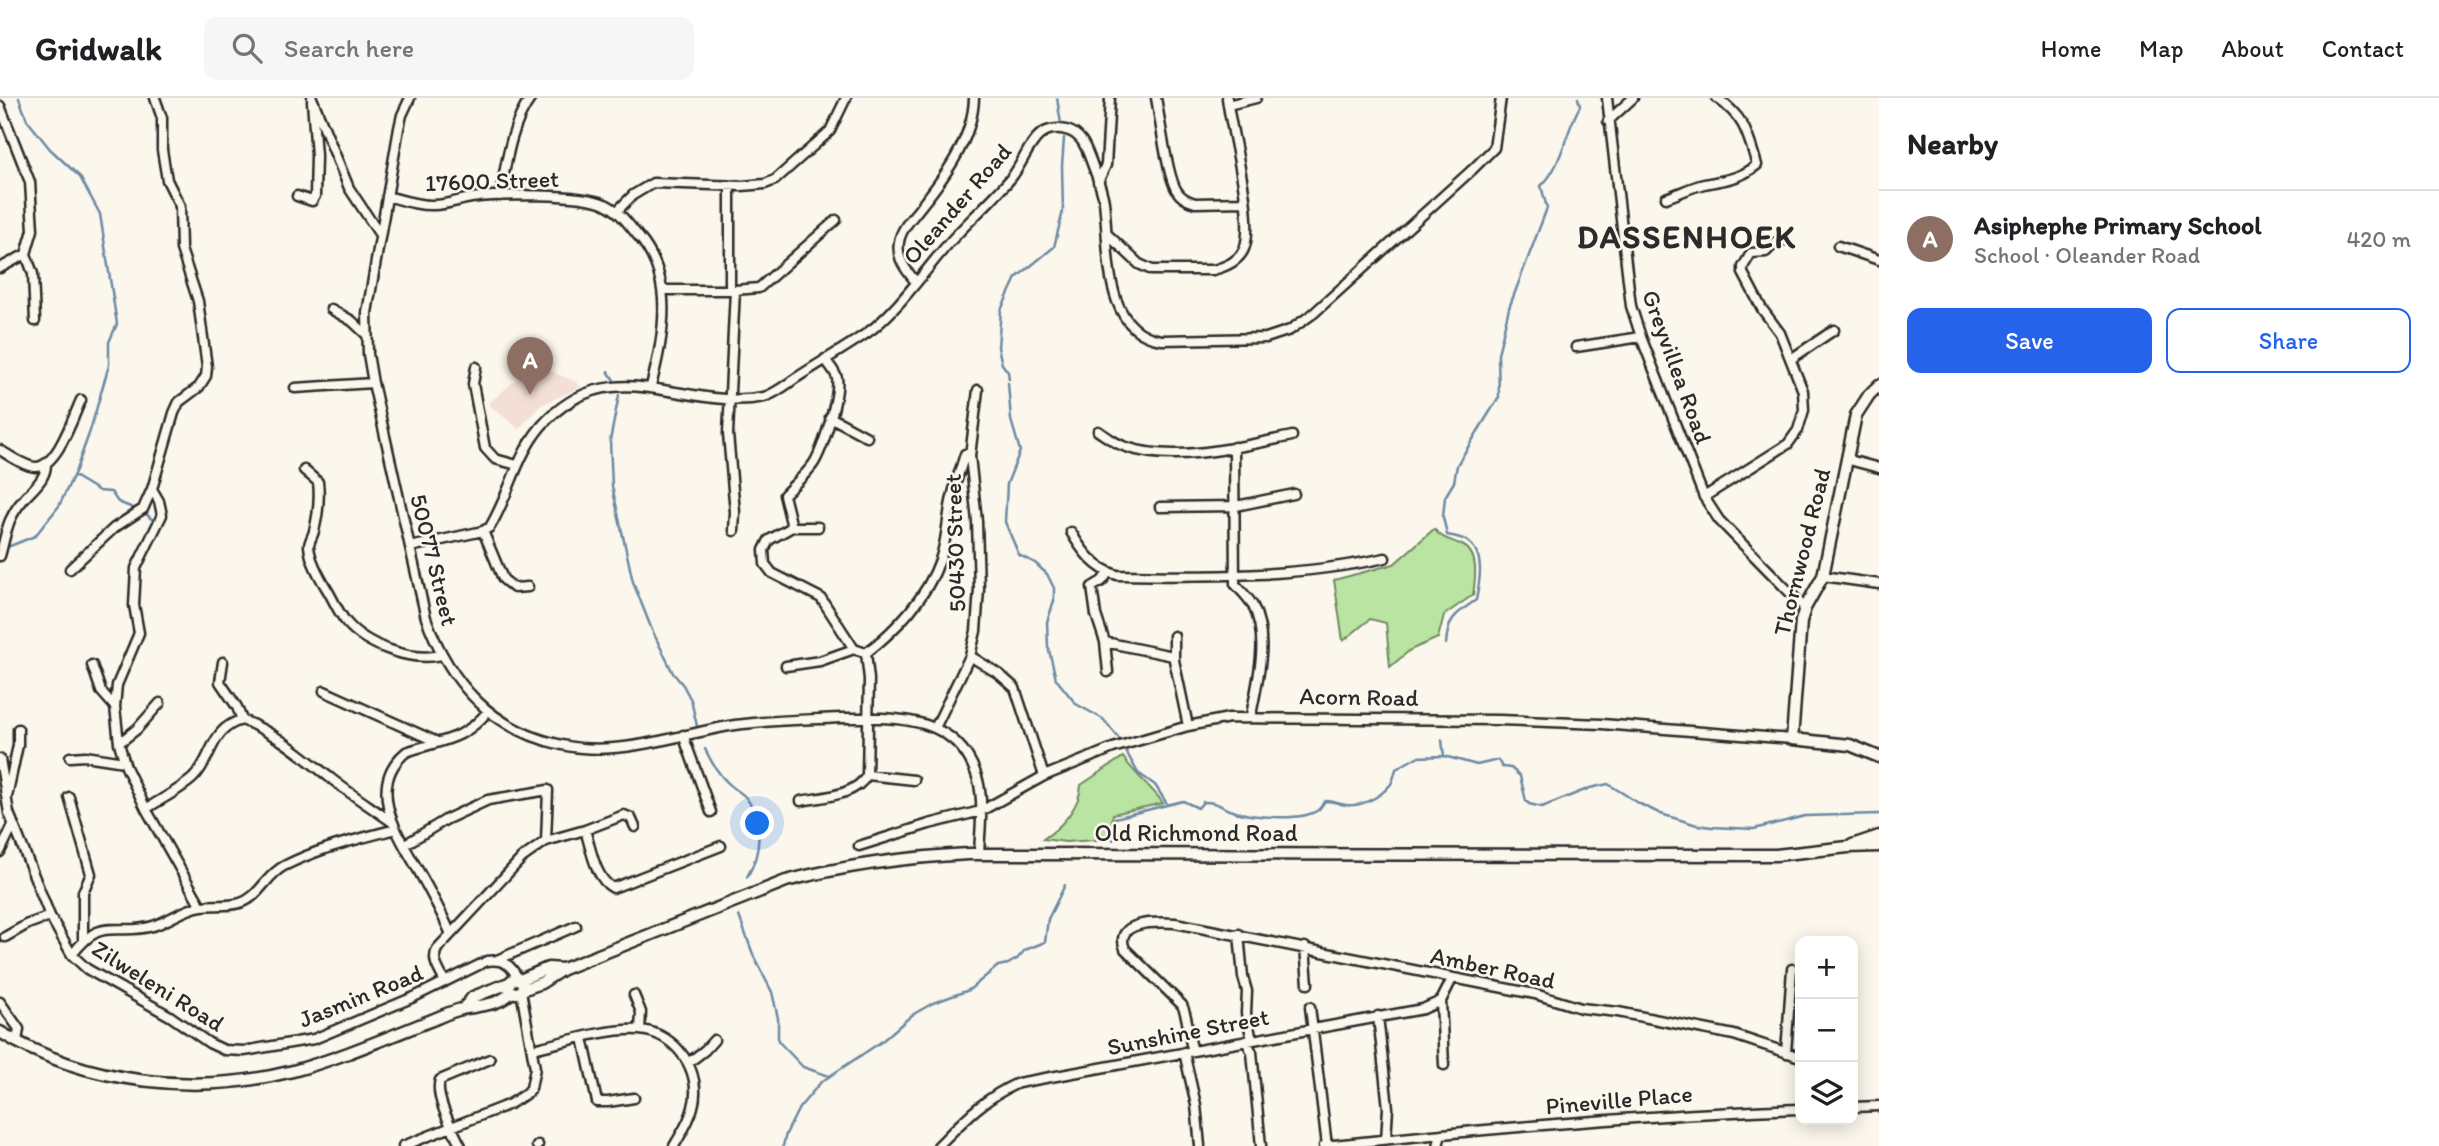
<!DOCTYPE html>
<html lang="en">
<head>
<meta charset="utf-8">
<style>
  body { margin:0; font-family:Itim,sans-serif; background:#f6f6f6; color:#202124 }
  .controls { position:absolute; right:21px; bottom:21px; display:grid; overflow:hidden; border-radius:14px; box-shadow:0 4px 18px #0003 }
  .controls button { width:63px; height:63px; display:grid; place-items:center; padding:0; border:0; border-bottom:2px solid #e0e0e0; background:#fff; color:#202124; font:35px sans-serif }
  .you { position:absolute; left:758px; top:726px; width:24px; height:24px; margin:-18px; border:5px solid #fff; border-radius:50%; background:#1a73e8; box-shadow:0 0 0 10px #1a73e833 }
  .badge { display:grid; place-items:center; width:46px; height:46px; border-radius:50%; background:#2563eb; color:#fff; font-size:23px; font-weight:700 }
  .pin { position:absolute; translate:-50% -58px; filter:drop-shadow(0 2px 4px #0008) }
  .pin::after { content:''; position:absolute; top:37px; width:24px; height:21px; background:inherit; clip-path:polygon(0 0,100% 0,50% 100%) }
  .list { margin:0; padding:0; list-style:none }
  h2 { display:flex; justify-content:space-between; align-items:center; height:91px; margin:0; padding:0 28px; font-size:30px }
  h2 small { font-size:23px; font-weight:400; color:#757577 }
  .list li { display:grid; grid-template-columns:46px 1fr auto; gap:21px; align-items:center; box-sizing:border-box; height:98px; padding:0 28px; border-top:2px solid #e0e0e0 }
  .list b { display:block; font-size:26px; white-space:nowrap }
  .list p { margin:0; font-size:23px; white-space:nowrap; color:#757577 }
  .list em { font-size:23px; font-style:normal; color:#757577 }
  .actions { display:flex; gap:14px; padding:21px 28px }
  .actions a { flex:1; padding:16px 0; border:2px solid #2563eb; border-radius:14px; text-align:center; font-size:24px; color:#2563eb }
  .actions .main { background:#2563eb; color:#fff }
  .icon { flex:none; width:38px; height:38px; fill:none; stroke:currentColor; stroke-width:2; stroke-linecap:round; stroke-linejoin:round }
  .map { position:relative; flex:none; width:1879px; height:1048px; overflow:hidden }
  header { display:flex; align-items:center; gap:42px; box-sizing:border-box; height:98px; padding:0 35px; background:#fff; border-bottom:2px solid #e0e0e0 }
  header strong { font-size:33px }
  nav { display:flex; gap:38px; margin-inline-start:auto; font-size:24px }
  .search { width:490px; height:63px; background:#f6f6f6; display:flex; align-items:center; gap:18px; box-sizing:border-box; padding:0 24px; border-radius:14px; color:#757577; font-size:26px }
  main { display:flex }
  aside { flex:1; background:#fff }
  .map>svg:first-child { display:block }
  .built { fill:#f3dfd6 }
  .green { fill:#b9e4a1; stroke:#728866; stroke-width:2 }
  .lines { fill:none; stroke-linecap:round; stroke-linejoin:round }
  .stream { stroke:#6c89a3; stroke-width:2.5 }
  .minor-casing { stroke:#2b2b2b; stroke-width:13 }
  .tertiary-casing { stroke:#2b2b2b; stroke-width:15 }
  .minor { stroke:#fbf7ec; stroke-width:8 }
  .tertiary { stroke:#fbf7ec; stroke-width:10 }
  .labels { text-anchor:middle; stroke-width:5; stroke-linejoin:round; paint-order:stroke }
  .street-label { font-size:24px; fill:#2b2b2b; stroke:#fbf7ec }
  .district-label { font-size:32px; font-weight:bold; letter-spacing:2px; fill:#2b2b2b; stroke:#fbf7ec }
</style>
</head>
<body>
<header>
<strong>Gridwalk</strong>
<div class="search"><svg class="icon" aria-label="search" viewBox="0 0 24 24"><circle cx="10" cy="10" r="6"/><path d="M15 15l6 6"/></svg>Search here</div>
<nav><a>Home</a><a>Map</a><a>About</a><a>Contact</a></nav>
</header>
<main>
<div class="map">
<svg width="1879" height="1048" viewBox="0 0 1879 1048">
  <rect width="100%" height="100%" fill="#fbf7ec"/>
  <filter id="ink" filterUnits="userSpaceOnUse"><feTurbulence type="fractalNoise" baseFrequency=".0143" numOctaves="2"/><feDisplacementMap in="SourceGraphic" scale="14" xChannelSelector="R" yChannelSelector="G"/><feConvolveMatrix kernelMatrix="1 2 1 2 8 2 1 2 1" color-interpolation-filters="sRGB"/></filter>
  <g filter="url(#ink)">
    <path class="built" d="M534 266 576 284 581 289 541 307 519 331 488 306Z"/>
    <path class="green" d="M1434 431C1443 442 1450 441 1462 447 1480 455 1475 482 1473 497L1444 517 1438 540 1410 552 1390 569 1386 525 1370 521 1343 543 1334 482 1394 466Z
      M1123 659C1135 677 1150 687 1163 705L1113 716 1109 741 1066 744 1043 741C1062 729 1080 708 1081 687Z"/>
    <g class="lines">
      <path class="stream" d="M1057 0 1061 26
        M608 273 614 282
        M1009 281 1008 274 1002 266 998 249 1001 212 1016 180 1054 149 1063 113 1062 68 1064 40
        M1008 285 1011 322 1020 353 1007 386 1005 424 1019 457 1035 465 1047 476 1054 490V503L1047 524 1048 548 1056 581 1076 606 1103 621 1118 639 1138 675 1155 687 1167 706
        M619 297 610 343 612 388 633 484 652 532 673 575 683 587 691 602 697 628
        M74 378 99 393 111 394 118 404 138 412
        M144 414 157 426
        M5 450 35 438 59 408 76 372 90 333 109 267V244L117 226 100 116 80 79 50 51 27 22 19 0
        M1446 546C1448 519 1456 516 1476 502 1480 483 1486 453 1465 442 1460 439 1453 438 1447 437L1443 419 1445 399 1454 384 1457 367 1499 299 1498 256 1509 210 1547 110 1541 88C1563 67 1565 34 1580 8L1578 0
        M1442 642 1444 658
        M705 651C712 665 718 676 730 687 735 692 743 695 747 701 764 722 761 756 747 779
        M1113 742 1112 728 1115 720 1183 703 1198 710 1203 704C1217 704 1218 707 1229 712 1248 719 1302 724 1318 712 1321 710 1322 706 1325 703 1332 703 1334 704 1341 706 1358 711 1380 700 1391 686 1393 683 1395 675 1396 671L1417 659 1444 658 1477 667 1498 662 1502 669 1511 670 1520 678 1526 703 1529 706 1542 709 1590 690 1608 686 1640 706 1661 716 1697 727 1712 729 1754 731 1805 718 1879 716
        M739 818 754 859 772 894 778 920V943L803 969 829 978
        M783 1048 786 1036 799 1010 821 984 881 944 912 917 933 905 969 892 998 868 1008 866 1017 861 1025 852 1045 844 1048 821 1065 787"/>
      <defs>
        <path id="minor" d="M312 0 349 90 380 137
          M410 0 402 17 399 30 367 215 368 256 373 285 426 520C450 585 491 632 562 647 619 660 679 636 735 627 770 622 805 622 841 620 896 619 959 616 978 682 984 705 980 732 979 756
          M1156 0C1160 20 1167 79 1177 93 1181 100 1188 103 1195 105L1245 104
          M1607 0 1631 208 1641 239 1704 399 1719 422 1805 510
          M1228 7 1256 0
          M0 8 30 84 33 132 26 156 33 176 35 223
          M1608 23 1633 0
          M1098 84 1106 67 1110 0
          M730 88V192
          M297 98 312 103 315 98 316 58 312 3
          M387 98C402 102 419 108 434 107 447 107 459 102 471 100 498 96 582 95 605 106 619 112 629 127 639 139 675 181 664 239 651 288
          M500 98C506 66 511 26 531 0
          M1666 100C1678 96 1691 89 1704 86 1724 82 1740 81 1757 67 1747 35 1746 21 1717 0
          M617 113 633 97 653 85 742 88 765 86 775 82 830 33 846 0
          M1107 136 1139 166 1152 172H1213C1225 169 1239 163 1244 151 1256 122 1231 35 1227 0
          M1838 148 1879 162
          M0 170 26 156
          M915 183C906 172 896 160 899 144 901 130 914 118 922 107 946 77 973 40 974 0
          M662 192H735L759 190 836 122
          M331 211 352 223 367 237
          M1576 249 1641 239
          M1791 261 1834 232
          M476 269 473 286 485 350 495 361 517 367
          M295 290 373 285
          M830 319 867 339
          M1098 333C1107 339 1116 346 1126 349 1175 366 1243 348 1292 338
          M1234 349 1235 486C1241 493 1249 500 1253 508 1270 542 1257 583 1251 618
          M0 352C10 358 24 368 35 369 57 370 73 319 81 302
          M1847 359 1853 363 1879 370
          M304 372 318 384C320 400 318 417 314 433 313 438 309 443 309 448 310 463 320 480 328 493 334 503 339 516 347 525 367 548 412 564 441 557
          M152 391 159 403 162 417 136 470 134 507 139 535 117 587 115 609 119 645 126 669 146 711 201 808
          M1704 399 1788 346 1798 332 1804 312 1803 293 1780 235 1762 211 1743 175V169L1751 155 1766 154 1775 145 1782 143
          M1160 409 1236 408 1294 396
          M792 429 784 397C794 386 805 378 814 365 823 350 840 297 837 280 835 273 829 267 825 261
          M818 429H792L769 442 764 452 765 466 772 475 821 500 854 551 866 555
          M483 433 503 481 514 490 528 489
          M734 433 735 414 728 336 735 192
          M1071 434C1082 453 1095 471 1117 477 1206 479 1298 479 1385 460
          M410 449 483 433 490 429C511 394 517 352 547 322 615 253 687 314 764 299 775 296 786 287 796 280 819 265 844 251 867 235 896 215 925 172 949 145 969 122 992 103 1011 80 1022 67 1028 46 1041 36 1048 31 1058 30 1066 32 1082 36 1086 50 1091 63 1096 77 1102 90 1104 104 1110 150 1101 234 1162 242L1266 240 1290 232 1314 215 1473 71 1494 50 1501 0
          M0 458C7 434 6 422 23 402 32 391 46 382 46 366
          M70 471 114 430 143 411 152 391 174 315 179 304 199 289 206 278 207 269 198 203 181 151 180 108 167 82 162 52V20L155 0
          M1108 475 1102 483 1092 489 1096 517 1105 544 1108 574
          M1823 478 1879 486
          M1174 538V562L1188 628
          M1105 544 1173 558
          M866 555C896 532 927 499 940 462 946 445 947 427 950 409 953 391 960 373 965 356L970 358
          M970 558 999 576 1015 590 1044 678
          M223 564 220 584 237 609 242 622
          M92 567 101 593 115 609
          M786 568 820 563 854 551
          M324 593 437 644
          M242 622C276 635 300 656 329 679 349 695 371 709 392 724
          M935 630 970 558 976 533 979 491 977 423 970 358 978 292
          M683 637 711 714
          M119 645 137 631 160 605
          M70 659 85 658 124 664
          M0 661 9 715 50 818 72 857 87 871 170 918 209 945 224 952 244 953 314 941 414 899 487 863C503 861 511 866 518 881
          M867 677 914 682
          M7 699 18 647V631
          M69 699 91 776 83 794V841
          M801 703C822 699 856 698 867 677L869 581 866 555
          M146 711C161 701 180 692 193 680 213 661 210 630 242 622
          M585 732C591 750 595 781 613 790L721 748
          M546 743 585 732 624 717 631 720 635 729
          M404 747 447 721 488 702 548 692 546 743 522 760 437 851C431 863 440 873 445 884
          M859 748 929 726 981 713 1044 678 1113 650 1188 628 1229 620 1499 622 1602 626 1792 641
          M0 754 13 727
          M451 836C441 814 430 793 418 772 398 737 365 688 406 654 441 642 464 643 488 613
          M1239 836 1243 879 1247 893 1246 915 1252 942
          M5 839 28 826 50 818
          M1305 849 1308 886
          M72 857C102 816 115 839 153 828 169 823 185 810 202 808 215 806 227 809 240 805 259 800 266 777 284 768 319 750 358 741 396 731
          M497 862 576 828
          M634 897 641 914 640 932
          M1441 903 1444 967
          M0 904 19 931 17 943
          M1310 909 1327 1048
          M1378 918 1388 1010 1386 1042
          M583 940 597 1004H608L634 1000
          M1246 943 1252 954 1261 1048
          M533 951C565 944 606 930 639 932 676 934 703 974 693 1009 690 1023 681 1036 674 1048
          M1193 952C1187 938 1189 920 1182 907L1125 851C1113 822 1158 824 1175 825L1494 888 1535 896 1581 910 1618 914 1734 937 1800 959
          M1184 954 1196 1007 1200 1048
          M1786 955 1792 871
          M688 965 705 952 714 942
          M1853 1009 1879 1008
          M403 1048 510 1006 527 995 531 990 535 970 521 893
          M461 1048C453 1032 434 999 440 982L490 961
          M537 1048 538 1047
          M938 1048C964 1022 984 1000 1018 985L1423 911 1441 903 1452 881
          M1324 1048C1482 1031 1641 1017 1800 1011
          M1438 1048 1441 1036"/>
        <path id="tertiary" d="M1879 287 1869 297 1856 317 1823 478 1805 510 1801 523 1792 641 1850 647 1879 659
          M1852 747 1879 738
          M509 888a7 7 0 1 1 14 0a7 7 0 1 1-14 0Z
          M520 882 548 870 563 871
          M522 892 541 885 563 871 786 783C847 767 907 759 969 756L1776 757 1848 749 1879 748
          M464 910 473 899 509 885
          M0 934C85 986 197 998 293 973 340 960 386 940 432 922 442 918 452 913 462 911 478 907 500 908 511 894"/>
      </defs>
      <use href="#minor" class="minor-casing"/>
      <use href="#tertiary" class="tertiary-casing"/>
      <use href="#minor" class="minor"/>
      <use href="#tertiary" class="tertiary"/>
    </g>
  </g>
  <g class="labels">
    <g class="street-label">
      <text transform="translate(492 83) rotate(-2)" y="8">17600 Street</text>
      <text transform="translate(957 106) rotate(-49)" y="8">Oleander Road</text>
      <text transform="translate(1677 269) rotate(70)" y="8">Greyvillea Road</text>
      <text transform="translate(955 445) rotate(-92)" y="8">50430 Street</text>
      <text transform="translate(1802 454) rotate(-76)" y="8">Thornwood Road</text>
      <text transform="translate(434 462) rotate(76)" y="8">50077 Street</text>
      <text transform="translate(1359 599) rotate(1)" y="8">Acorn Road</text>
      <text x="1196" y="743">Old Richmond Road</text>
      <text transform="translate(1493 870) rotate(12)" y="8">Amber Road</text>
      <text transform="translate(158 888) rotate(32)" y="8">Zilweleni Road</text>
      <text transform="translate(361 898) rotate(-22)" y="8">Jasmin Road</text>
      <text transform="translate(1188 934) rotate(-11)" y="8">Sunshine Street</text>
      <text transform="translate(1619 1002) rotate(-5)" y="8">Pineville Place</text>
    </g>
    <g class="district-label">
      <text x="1687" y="150">DASSENHOEK</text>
    </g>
  </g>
</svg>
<div class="controls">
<button>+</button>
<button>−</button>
<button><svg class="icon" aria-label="layers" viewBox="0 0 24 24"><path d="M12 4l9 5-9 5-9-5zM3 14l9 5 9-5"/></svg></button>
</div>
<div class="you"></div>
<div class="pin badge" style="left:530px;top:297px;background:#8d6e63">A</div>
</div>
<aside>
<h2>Nearby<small></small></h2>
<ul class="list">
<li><span class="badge" style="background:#8d6e63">A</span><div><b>Asiphephe Primary School</b><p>School · Oleander Road</p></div><em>420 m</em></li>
</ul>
<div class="actions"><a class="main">Save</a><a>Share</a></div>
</aside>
</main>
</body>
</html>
